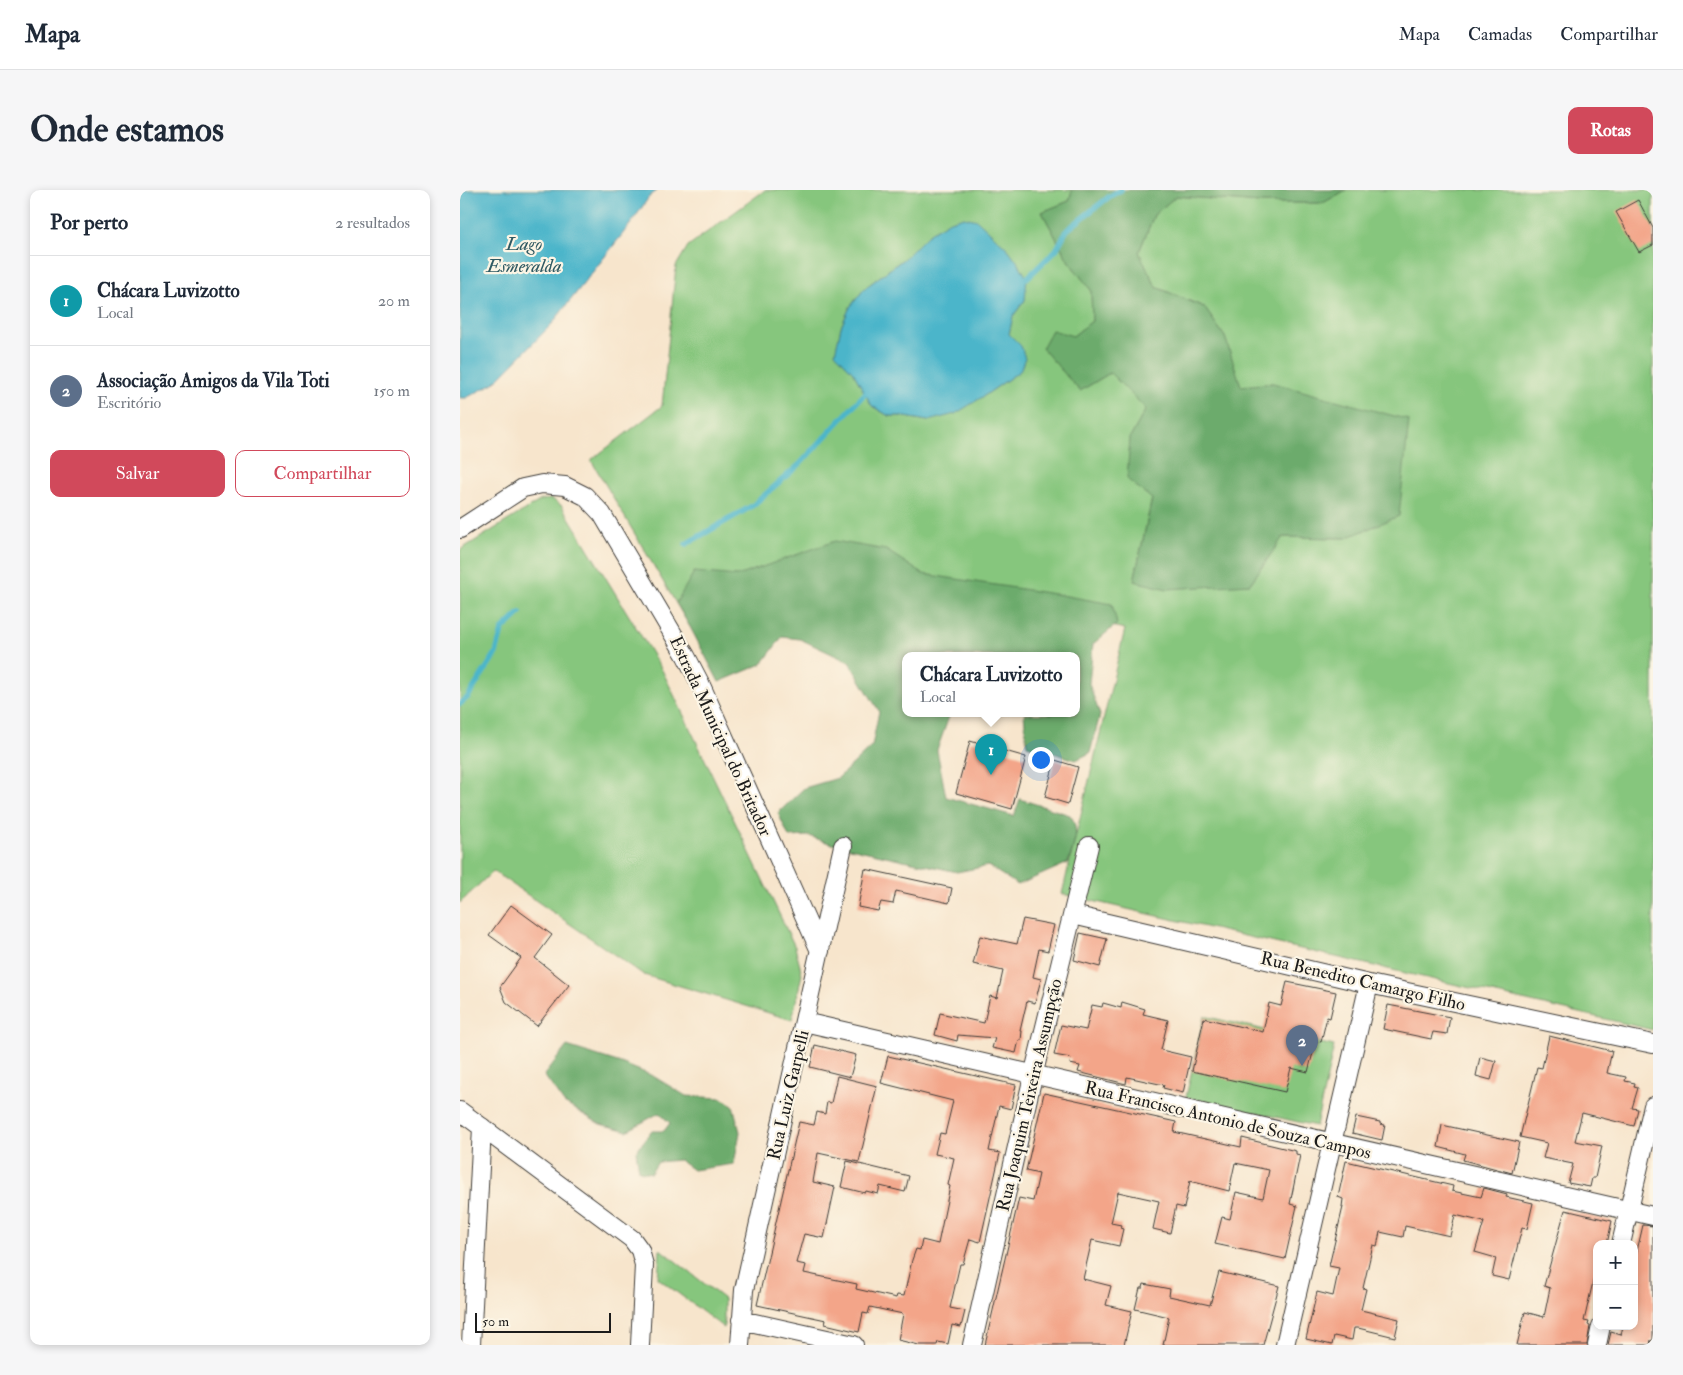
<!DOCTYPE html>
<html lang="pt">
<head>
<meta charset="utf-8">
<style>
  body { margin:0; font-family:"IM FELL Double Pica",serif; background:#f6f6f7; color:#1f2937 }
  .controls { position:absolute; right:15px; bottom:15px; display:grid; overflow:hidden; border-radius:10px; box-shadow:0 2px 8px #0003 }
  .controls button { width:45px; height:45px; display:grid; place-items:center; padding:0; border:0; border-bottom:1px solid #e0e1e3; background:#fff; color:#1f2937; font:25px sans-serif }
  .scale { position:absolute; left:15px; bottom:12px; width:136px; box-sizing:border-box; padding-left:5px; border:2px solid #1c1c1c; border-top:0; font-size:14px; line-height:18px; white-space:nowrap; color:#1c1c1c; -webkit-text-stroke:4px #fcf5e5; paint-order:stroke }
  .you { position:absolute; left:580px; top:569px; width:18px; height:18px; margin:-12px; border:4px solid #fff; border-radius:50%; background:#1a73e8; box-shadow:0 0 0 8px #1a73e833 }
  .badge { display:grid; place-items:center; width:32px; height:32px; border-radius:50%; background:#d1495b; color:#fff; font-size:16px; font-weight:700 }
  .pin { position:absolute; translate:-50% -41px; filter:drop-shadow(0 1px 2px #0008) }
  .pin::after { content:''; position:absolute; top:26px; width:18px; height:15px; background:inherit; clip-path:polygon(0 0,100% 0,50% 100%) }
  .popup { position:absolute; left:442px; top:462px; width:178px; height:65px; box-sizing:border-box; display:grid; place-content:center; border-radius:10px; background:#fff; filter:drop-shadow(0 1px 4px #0005); font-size:16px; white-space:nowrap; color:#747a83 }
  .popup b { font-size:19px; color:#1f2937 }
  .popup::after { content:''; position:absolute; left:50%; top:100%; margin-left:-10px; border:10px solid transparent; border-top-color:#fff }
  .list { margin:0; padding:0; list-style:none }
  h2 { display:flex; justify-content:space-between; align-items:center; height:65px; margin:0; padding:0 20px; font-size:21px }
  h2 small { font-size:16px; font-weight:400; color:#747a83 }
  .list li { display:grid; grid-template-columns:32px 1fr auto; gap:15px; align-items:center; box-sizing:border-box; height:90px; padding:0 20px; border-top:1px solid #e0e1e3 }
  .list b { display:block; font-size:19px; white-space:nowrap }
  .list p { margin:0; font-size:16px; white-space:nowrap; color:#747a83 }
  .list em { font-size:16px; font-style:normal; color:#747a83 }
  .actions { display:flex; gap:10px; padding:15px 20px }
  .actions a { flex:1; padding:11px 0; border:1px solid #d1495b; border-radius:10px; text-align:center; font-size:18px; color:#d1495b }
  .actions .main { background:#d1495b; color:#fff }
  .map { position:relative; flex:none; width:1193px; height:1155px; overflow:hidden; border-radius:10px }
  header { display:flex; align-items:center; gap:30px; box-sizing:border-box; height:70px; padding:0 25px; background:#fff; border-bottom:1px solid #e0e1e3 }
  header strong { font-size:24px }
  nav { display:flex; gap:28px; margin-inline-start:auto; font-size:18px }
  .intro { display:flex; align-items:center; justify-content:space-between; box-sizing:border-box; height:120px; padding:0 30px }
  h1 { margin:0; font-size:35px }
  .button { padding:12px 22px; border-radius:10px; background:#d1495b; color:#fff; font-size:18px; font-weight:700 }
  main { display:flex; gap:30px; padding:0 30px }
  aside { flex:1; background:#fff; border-radius:10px; box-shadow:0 2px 8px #0003 }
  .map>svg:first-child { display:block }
  .green { fill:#86c67d; stroke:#51714c; fill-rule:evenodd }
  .forest { fill:#6cab6c; stroke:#446444 }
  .water { fill:#4cb5ca; stroke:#346873 }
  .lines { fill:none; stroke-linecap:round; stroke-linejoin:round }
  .stream { stroke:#4cb5ca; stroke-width:5.5 }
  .building { fill:#f3a589 }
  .minor-casing { stroke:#3d3a36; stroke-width:20 }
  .minor { stroke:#fff; stroke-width:18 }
  .labels { text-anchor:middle; stroke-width:4.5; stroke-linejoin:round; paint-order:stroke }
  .street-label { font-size:18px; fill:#1c1c1c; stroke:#fcf5e5 }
  .water-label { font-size:19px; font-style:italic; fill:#2f5962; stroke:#fcf5e5 }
</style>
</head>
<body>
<header>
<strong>Mapa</strong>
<nav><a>Mapa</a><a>Camadas</a><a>Compartilhar</a></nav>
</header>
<div class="intro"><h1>Onde estamos</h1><a class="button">Rotas</a></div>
<main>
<aside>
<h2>Por perto<small>2 resultados</small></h2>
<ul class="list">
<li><span class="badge" style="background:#0f9aa8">1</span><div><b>Chácara Luvizotto</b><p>Local</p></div><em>20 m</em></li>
<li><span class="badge" style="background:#5c6f8a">2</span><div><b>Associação Amigos da Vila Toti</b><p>Escritório</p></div><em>150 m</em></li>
</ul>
<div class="actions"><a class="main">Salvar</a><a>Compartilhar</a></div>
</aside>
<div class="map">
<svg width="1193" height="1155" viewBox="0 0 1193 1155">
  <rect width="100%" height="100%" fill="#fcf5e5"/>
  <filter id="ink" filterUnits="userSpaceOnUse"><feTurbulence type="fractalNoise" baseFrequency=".02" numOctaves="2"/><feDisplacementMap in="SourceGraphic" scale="10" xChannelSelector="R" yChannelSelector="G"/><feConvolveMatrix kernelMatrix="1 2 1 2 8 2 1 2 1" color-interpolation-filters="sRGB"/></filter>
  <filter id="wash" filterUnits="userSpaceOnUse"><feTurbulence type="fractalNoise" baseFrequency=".0096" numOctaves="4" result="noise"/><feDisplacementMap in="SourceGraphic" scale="20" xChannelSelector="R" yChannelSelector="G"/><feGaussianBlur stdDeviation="1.12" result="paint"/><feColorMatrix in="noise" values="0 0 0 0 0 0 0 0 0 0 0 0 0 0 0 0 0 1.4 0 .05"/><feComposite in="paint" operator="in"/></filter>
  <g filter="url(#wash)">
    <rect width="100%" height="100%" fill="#f7e5cc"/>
    <path class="green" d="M305 0H612L609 11 582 22 609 72 631 100 632 131 613 146 582 158 620 201 650 183 686 219 670 248 692 308 674 391 790 394 822 347 886 348 813 193 781 197 765 147 744 117 696 97 679 62 694 25 716 6 800 13H863L886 0H1193V840L602 704 665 439 343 368 230 437 131 270 202 216 216 76 228 56ZM470 43 565 110 553 126 549 144 560 181 524 206 468 231 440 226H429L412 216 393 182 376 163 381 137 390 117 405 98 446 67Z
      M92 309 102 316 202 480 335 757 342 784 332 830 184 785 33 681 0 713V360L81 310Z
      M744 826 874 856 856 936 726 907Z
      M200 1059 264 1109V1138L198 1088Z"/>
    <path class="forest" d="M612 0H886L863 13H800L716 6 694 25 679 62 696 97 744 117 765 147 781 196 813 193 949 230 939 326 886 348 823 347 790 394 707 399 674 391 692 309 667 289 670 248 686 219 650 183 620 201 582 158 592 140 613 146 632 131 631 100 609 72 582 22 609 11Z
      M375 351 426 360 463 384 601 405 652 414 657 434 633 454 629 494 640 525 630 563 616 570 567 555 564 524H616V466H446V524H490L477 560 486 607 554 626 560 609 610 625C621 639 613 657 608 673L558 695 528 676 497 682 372 654 349 646 329 647 318 623 344 598 378 588 412 556 419 521 389 472 340 449 322 447 302 474 259 492 230 437 216 413 234 382 277 386Z
      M107 856 161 873 193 886 226 906 261 908 273 915 280 942 274 974 233 980 219 970 198 972 191 983 179 981 176 961 192 941H204L210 933 199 923 167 941 140 934 104 913 84 885Z"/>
    <path class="water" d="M0 0H198L189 7 172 32 91 135 34 193 6 208H0Z
      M504 27 517 30 548 59 559 74 567 88 565 110 553 126 549 144 561 156 565 168 560 181 524 206 495 224 468 231 440 226H429L412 216 393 182 375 163 381 137 390 117 405 98 446 67 470 43 490 31Z"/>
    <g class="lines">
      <path class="stream" d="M561 90 567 88 596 60 607 40 650 6 661 0
        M226 354 292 316 340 274 410 198
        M0 514 8 507 36 463 42 440 60 423"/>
    </g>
    <g id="blocks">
      <path class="building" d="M1178 10 1193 38V55L1179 62 1156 22Z
        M510 551 566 567 552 619 496 603Z
        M595 570 618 577 608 614 585 607Z
        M405 679 492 698 489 713 436 701 433 714 421 712 418 721 398 717Z
        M51 715 92 745 75 768 109 795 77 836 46 812 40 797 61 768 29 745Z
        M563 729 594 735 588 761 579 759 573 787 581 789 575 813 567 811 560 841H562L561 850H559L556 863 532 858 535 848 498 845 497 851 475 845 480 823 524 833 530 806 537 808 543 781 513 774 520 746 557 754Z
        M620 743 647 749 640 777 614 770Z
        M827 792 876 802 870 828 867 827 861 852 856 851 848 882 831 878 825 902 732 881 744 828 803 842 809 813 821 816Z
        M662 812 685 819 683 824 708 830 701 860 731 867 723 903 703 898 704 895 667 887 666 894 618 882 620 876 610 874 611 868 594 865 601 835 626 840 632 815 642 817 643 813 661 818Z
        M928 815 990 827 987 844 973 842 971 849 923 839Z
        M1089 846 1152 861 1147 883 1166 887 1165 891 1175 893 1174 897 1178 898 1172 918 1178 919 1174 936 1122 923 1115 951 1142 956 1135 988H1132L1130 997 1108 993 1113 974 1083 968 1087 953 1060 947 1077 877 1082 878Z
        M355 855 396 865 390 887 350 877Z
        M428 866 556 895 551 919 539 916 529 961 540 963 520 1052 510 1049 503 1074H500L490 1118 505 1121 501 1137 492 1135 488 1154 478 1152 477 1155H459L438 1150 443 1124 410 1117 408 1124 403 1123 399 1142 365 1134 366 1130 297 1115 339 932 354 935 357 922 365 924 367 912 371 913 377 886 417 896 399 972 358 963 353 992 375 997 364 1048 344 1044 336 1073 346 1075 344 1083 397 1094 396 1099 436 1108 437 1105 444 1106 452 1070 456 1059 460 1060 462 1050 478 1054 490 996 488 995 494 968 475 964 480 943 485 944 493 911 421 893Z
        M1020 867 1036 871 1031 890 1016 886Z
        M584 903 716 932 714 942 781 957 782 948 836 961V964L840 965 830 1014 837 1016 825 1069 755 1054 762 1027 770 1029 776 1002 803 1008 809 980 775 973 769 1001 730 991 724 1018 716 1016 710 1043 693 1039 699 1011 658 1002 651 1033 661 1035 660 1038 663 1039 659 1056 632 1050 623 1089 651 1096 646 1115 672 1121 664 1155H525L559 1008 573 1011 579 984 566 981Z
        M896 927 920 932V934L925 935 922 950 892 943Z
        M982 935 1059 952 1052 983 1003 970 1005 964 978 957Z
        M387 971 449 986 445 1002 420 996 418 1004 406 1001 405 1003 381 997Z
        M886 971 993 996 992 1001 1021 1007 1024 998 1047 1004 1046 1007 1073 1013 1067 1039 1062 1038 1049 1090 1032 1086 1036 1068 1015 1062 1024 1032 995 1025 990 1046 945 1036 943 1047 920 1042 917 1056 913 1055 903 1098 906 1099 901 1120 939 1129 935 1147 898 1138H894L892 1150 874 1146 872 1155 846 1149 857 1102 873 1106 879 1078 869 1076 883 1017H882L883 1009 878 1007Z
        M1105 1020 1152 1031 1147 1054H1137V1083H1135L1124 1131 1129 1132 1128 1135 1130 1136 1127 1155H1057L1065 1122 1084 1127 1090 1098 1084 1096Z
        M1183 1035 1193 1036V1151L1191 1150 1190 1155H1148L1151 1142 1161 1145 1163 1136H1174V1074Z
        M759 1082 819 1096 803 1155H703L709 1127 675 1119 680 1098H683L684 1094 710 1099 709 1106 750 1115Z"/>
    </g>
  </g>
  <g filter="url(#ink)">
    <use href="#blocks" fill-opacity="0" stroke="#3d3a36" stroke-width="1"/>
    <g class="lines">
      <defs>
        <path id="minor" d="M0 339 63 298 82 294 105 296 125 306 142 324 226 466 240 493 360 761
          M613 725 909 794 1193 854
          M344 832 1193 1026
          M0 921 172 1049 180 1060 184 1075 180 1155
          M1161 1054 1193 916
          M281 1130 394 1155
          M11 1155 22 937
          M280 1155 284 1100 383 656
          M512 1155 573 886 629 656
          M825 1155 909 794
          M1137 1155 1141 1136"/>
      </defs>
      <use href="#minor" class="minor-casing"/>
      <use href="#minor" class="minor"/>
    </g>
  </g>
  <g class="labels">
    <g class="street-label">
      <text transform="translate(261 546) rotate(65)" y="6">Estrada Municipal do Britador</text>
      <text transform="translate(903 791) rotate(13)" y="6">Rua Benedito Camargo Filho</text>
      <text transform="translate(328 905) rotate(-77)" y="6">Rua Luiz Garpelli</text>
      <text transform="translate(569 905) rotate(-77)" y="6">Rua Joaquim Teixeira Assumpção</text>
      <text transform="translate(768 930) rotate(13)" y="6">Rua Francisco Antonio de Souza Campos</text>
    </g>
    <g class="water-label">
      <text x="64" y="60">Lago<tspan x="64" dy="22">Esmeralda</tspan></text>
    </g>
  </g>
</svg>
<div class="controls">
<button>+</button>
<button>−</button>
</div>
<div class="scale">50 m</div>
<div class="you"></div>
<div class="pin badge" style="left:531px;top:585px;background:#0f9aa8">1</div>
<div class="popup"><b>Chácara Luvizotto</b>Local</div>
<div class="pin badge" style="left:842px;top:876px;background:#5c6f8a">2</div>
</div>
</main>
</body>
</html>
